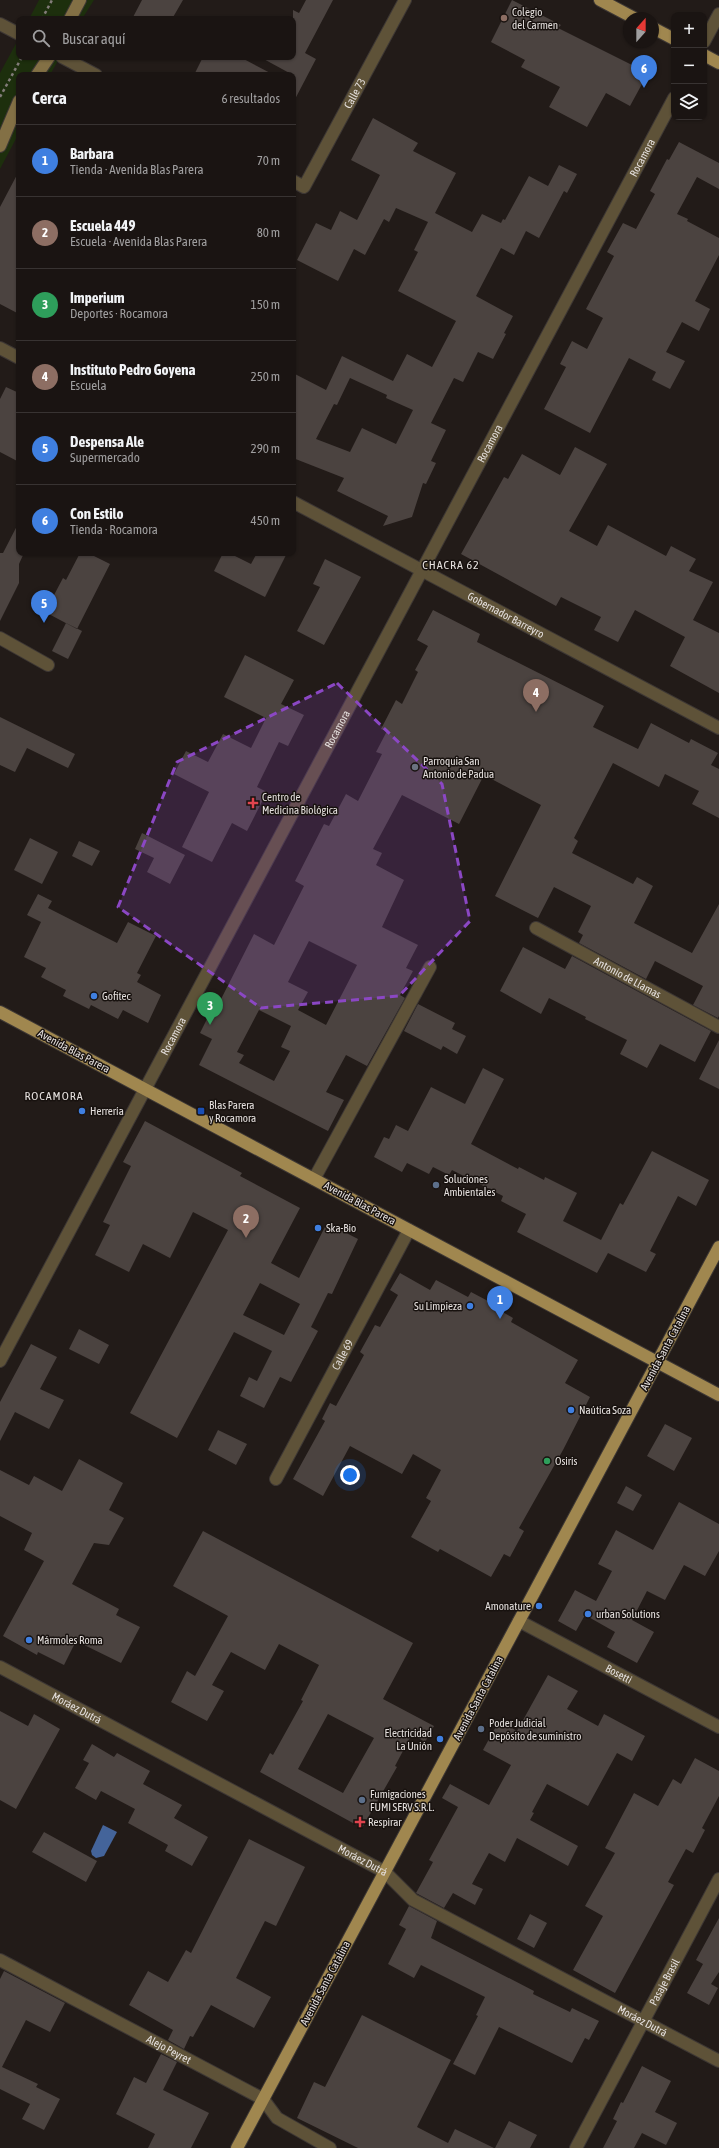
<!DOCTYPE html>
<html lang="es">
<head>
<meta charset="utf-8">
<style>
  body { margin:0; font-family:"Asap Condensed",sans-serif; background:#231d1b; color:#f1f3f6 }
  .controls { position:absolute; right:12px; top:12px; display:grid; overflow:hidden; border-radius:8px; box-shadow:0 1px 3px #0004 }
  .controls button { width:36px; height:36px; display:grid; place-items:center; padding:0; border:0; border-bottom:1px solid #383332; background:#1a1412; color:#f1f3f6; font:20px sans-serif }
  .compass { position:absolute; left:623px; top:12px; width:36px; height:36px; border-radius:50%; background:#1a1412; box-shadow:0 1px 3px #0004; rotate:21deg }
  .you { position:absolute; left:350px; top:1475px; width:14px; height:14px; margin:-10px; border:3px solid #fff; border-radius:50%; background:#1a73e8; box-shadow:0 0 0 6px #1a73e833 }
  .badge { display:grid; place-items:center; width:26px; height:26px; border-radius:50%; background:#8c9099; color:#fff; font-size:13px; font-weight:700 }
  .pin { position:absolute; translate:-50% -33px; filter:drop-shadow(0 1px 2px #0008) }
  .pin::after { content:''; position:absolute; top:21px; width:14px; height:12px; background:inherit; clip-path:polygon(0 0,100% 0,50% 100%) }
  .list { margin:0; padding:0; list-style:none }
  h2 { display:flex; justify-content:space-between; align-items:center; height:52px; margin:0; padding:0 16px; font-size:17px }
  h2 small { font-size:13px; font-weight:400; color:#9f9e9f }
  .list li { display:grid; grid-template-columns:26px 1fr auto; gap:12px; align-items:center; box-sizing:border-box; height:72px; padding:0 16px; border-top:1px solid #383332 }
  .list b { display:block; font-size:15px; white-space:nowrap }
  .list p { margin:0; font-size:13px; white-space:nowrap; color:#9f9e9f }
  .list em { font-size:13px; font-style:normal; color:#9f9e9f }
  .icon { flex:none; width:22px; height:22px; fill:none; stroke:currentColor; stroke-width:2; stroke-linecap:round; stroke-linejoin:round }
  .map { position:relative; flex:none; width:719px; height:2148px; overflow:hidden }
  .search { position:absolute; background:#1a1412; box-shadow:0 1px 3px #0004; left:16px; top:16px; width:280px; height:44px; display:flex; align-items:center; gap:10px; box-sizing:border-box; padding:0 14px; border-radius:8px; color:#9f9e9f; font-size:15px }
  .panel { position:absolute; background:#1a1412; box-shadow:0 1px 3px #0004; left:16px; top:72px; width:280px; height:484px; border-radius:8px }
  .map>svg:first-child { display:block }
  .green { fill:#1d2f0d }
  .water { fill:#44649a }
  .building { fill:#4b4340; fill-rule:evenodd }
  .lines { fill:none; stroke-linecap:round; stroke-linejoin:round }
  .street-casing { stroke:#3d3734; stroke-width:14 }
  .secondary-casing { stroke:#3d3734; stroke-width:14 }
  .primary-casing { stroke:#3d3734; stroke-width:14 }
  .path { stroke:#827c79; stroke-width:2.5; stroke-dasharray:3 3; stroke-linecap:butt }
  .street { stroke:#5e5238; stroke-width:12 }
  .secondary { stroke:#837045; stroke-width:12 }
  .primary { stroke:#a0874f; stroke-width:12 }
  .marked { fill:#8b47c4; fill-opacity:0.2; stroke:#8b47c4; stroke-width:3; stroke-dasharray:8 5; stroke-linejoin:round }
  .education-dot { fill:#8d6e63; stroke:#18120f; stroke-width:1.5 }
  .worship-dot { fill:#6b7280; stroke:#18120f; stroke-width:1.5 }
  .health-dot { fill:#e0444e; stroke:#18120f; stroke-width:1.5 }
  .shop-dot { fill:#3f7fe0; stroke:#18120f; stroke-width:1.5 }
  .transit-dot { fill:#1a4fb4; stroke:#18120f; stroke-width:1.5 }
  .service-dot { fill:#5c6f8a; stroke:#18120f; stroke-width:1.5 }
  .leisure-dot { fill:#2e9e5b; stroke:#18120f; stroke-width:1.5 }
  .labels { text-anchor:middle; stroke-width:3; stroke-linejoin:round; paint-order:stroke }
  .poi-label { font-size:11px; fill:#e5e0de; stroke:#18120f; text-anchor:start }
  .street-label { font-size:11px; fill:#e5e0de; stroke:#18120f }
  .neighbourhood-label { font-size:12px; letter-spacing:1px; fill:#e5e0de; stroke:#18120f }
</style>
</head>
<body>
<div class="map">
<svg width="719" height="2148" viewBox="0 0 719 2148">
  <rect width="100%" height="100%" fill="#221b18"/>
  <path class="green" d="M39 0H94L82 19H29Z
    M19 38V57H60L50 75H19V133L0 169V73Z"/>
  <path class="water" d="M103 1825 117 1832 104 1856 96 1858 92 1855 91 1851Z"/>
  <path class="building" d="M142 0H183L172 19H132Z
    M306 0H333L305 53 316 59 293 103V75L260 57H293V10L299 13Z
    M512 0 561 25 558 28 648 73 630 106 606 93 587 127 549 107 560 87 521 67 525 60 491 42Z
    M203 57H240L274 75H194Z
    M373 118 418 143 413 151 456 173 435 213 472 232 482 214 501 223 503 219 505 220 529 176 548 186 559 165 577 174 567 193 564 191 539 238 526 231 514 255 501 248 476 296 513 316 504 333 506 334 493 359 478 352 463 382 454 378 431 423 446 430 431 461 436 463 426 484 423 483 412 517 383 526 388 516 337 491 344 478 293 458V373L326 390 342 356 393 381 407 354 432 367 456 321 398 291 418 252 414 250 428 222 396 208 389 222 384 219 365 255 354 249 338 281 297 260 316 223 331 230 340 211 357 220 380 175 351 160ZM350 378 387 395 386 398 413 410 396 444 362 428 350 452 316 439 334 404 337 405Z
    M679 142 719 163V189L697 177 677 214 688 219 687 221 719 238V255L695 301 710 309 699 331 682 322 666 352 685 361 670 389 652 380 656 372 629 358 590 433 544 409 566 367 560 364 572 341 587 349 603 318 586 309 614 256 607 252 623 223 636 229 655 194 650 191 667 159 669 160Z
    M19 171V314L0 304V207Z
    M6 387 19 393V462L0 452V399Z
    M575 447 607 464 569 531 597 546 608 525 666 556 671 546 696 559 689 571 713 582 693 620 719 633V693L670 666 685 637 635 610 618 642 594 630 601 617 561 597 556 606 461 554 504 477 508 479 522 454 560 475Z
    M19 522V553H24L19 564V583L0 621V553H3Z
    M80 553H88L110 564 77 629 45 612 63 578 66 580Z
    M223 553H229L251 564 257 553H287L265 597 214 571Z
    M325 559 361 577 324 645 297 631 320 587 313 584Z
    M433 610 480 634 477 642 604 706 593 727 638 749 651 723 689 743 691 739 718 753 711 765 719 769V818L692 804 699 791 665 774 659 787 613 763 574 838 578 841 572 853 633 884 637 877 653 886 634 923 692 953 719 904V1016L718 1018 693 1005 703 986 655 961 646 979 579 943 583 935 578 932 591 906 554 887 538 918 495 896 541 805 484 775 459 824 402 795 373 849 382 853 376 865 404 880 382 927 418 945 406 968 413 971 400 995 405 998 367 1066 346 1055 326 1092 344 1100 328 1131 199 1065 212 1039 200 1033 213 1007 216 1009 254 934 274 945 304 886 295 881 324 824 329 826 346 794 358 801 382 754 376 752 387 731 381 729 396 700 402 704 418 672 415 670 428 646 417 640ZM309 941 357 965 326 1025 298 1010 308 992 288 982ZM259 1010 291 1026 281 1047 290 1051 274 1081 239 1063 244 1055 237 1052Z
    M66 623 82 631 68 659 52 651Z
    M245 655 294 680 281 704 304 715 288 746 279 742 257 787 267 792 247 831 232 823 212 862 182 847 209 792 174 774 186 751 208 762 223 734 251 748 266 718 224 697Z
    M0 717 75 754 68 768 27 748 15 772 0 765Z
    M142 833 185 855 170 884 147 872 154 858 135 849Z
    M30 838 58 852 42 884 14 870Z
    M79 841 100 851 92 866 72 856Z
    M38 894 52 901 48 908 117 943 128 922 156 936 137 973 141 975 137 982 161 995 148 1023 123 1010 118 1019 91 1005 89 1009 63 996 66 990 41 977 46 968 24 957 41 922 27 915Z
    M523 947 565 969 572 956 711 1031 695 1062 660 1044 647 1068 620 1054 627 1040 585 1019 586 1017 549 998 541 1014 500 991Z
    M418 1004 455 1023 452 1029 466 1036 457 1054 443 1046 441 1050 404 1031Z
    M719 1040V1089L699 1079Z
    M483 1068 504 1079 471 1144 518 1169 519 1167 544 1180 545 1177 577 1193 563 1221 601 1240 620 1203 623 1205 652 1151 709 1180 696 1206 678 1196 650 1251 656 1254 646 1272 608 1253 597 1273 517 1232 526 1214 501 1201 503 1196 452 1170 449 1175 433 1167 429 1174 407 1163 402 1172 374 1157 384 1137 389 1139 396 1125 408 1131 431 1087 465 1104Z
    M145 1121 242 1173 240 1176 300 1208 271 1263 299 1278 327 1223 358 1239 332 1294 328 1293 311 1327 318 1331 291 1382 280 1377 264 1408 240 1396 249 1377 257 1381 272 1351 234 1332 177 1438 130 1413 228 1230 193 1212 170 1258 143 1244 129 1272 95 1255 110 1225 103 1222 131 1166 123 1162ZM260 1283 300 1304 284 1335 243 1315Z
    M400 1273 430 1290 436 1280 468 1297 471 1292 488 1301 487 1303 513 1318 511 1322 578 1360 565 1383 590 1397 563 1450 519 1528 524 1531 510 1557 504 1554 491 1577 440 1549 438 1552 411 1537 431 1501 426 1498 441 1470 413 1454 402 1474 350 1446 323 1496 293 1479 325 1421 322 1419 330 1403 336 1406 364 1355 360 1352 375 1325 380 1327 398 1295 390 1290Z
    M79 1329 109 1345 99 1364 69 1349Z
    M31 1344 57 1357 40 1389 64 1400 49 1429 15 1412 0 1441V1402Z
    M665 1424 692 1438 674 1471 647 1456Z
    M218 1430 247 1444 236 1465 208 1450Z
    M79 1459 123 1483 109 1510 124 1518 109 1545 94 1543 72 1584 119 1609 116 1615 140 1627 121 1663 76 1641 64 1665 38 1652 37 1655 3 1636 44 1561 24 1550 32 1533 0 1516V1470L29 1485 34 1476 62 1491Z
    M626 1486 642 1495 633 1511 617 1503Z
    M679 1502 719 1524V1551L705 1576 684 1565 665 1600 647 1591 632 1620 654 1632 637 1663 607 1647 615 1632 585 1615 576 1631 558 1621 575 1590 596 1601 612 1571 598 1564 616 1530 653 1550Z
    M203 1531 413 1643 383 1699 434 1726 425 1742 412 1734 395 1766 397 1767 362 1828 260 1772 270 1753 273 1755 303 1701 301 1700 319 1665 279 1644 265 1670 231 1652 212 1685 224 1691 207 1721 171 1702 187 1671 195 1676 228 1616 173 1586ZM328 1714 374 1738 343 1793 298 1769Z
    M548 1675 578 1691 567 1709 598 1726 604 1714 645 1736 632 1761 617 1753 588 1806 547 1784 532 1812 534 1813 530 1820 578 1846 568 1866 517 1838 505 1862 489 1853 472 1884 483 1889 475 1905 453 1893 444 1908 416 1893 433 1862 429 1860 458 1807 442 1798 450 1784 489 1805 511 1765 483 1750 499 1721 517 1731Z
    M0 1711 28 1726 34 1714 60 1729 16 1809 0 1800Z
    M92 1744 114 1757 117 1753 150 1771 143 1784 182 1805 174 1818 208 1837 192 1866 165 1851 168 1845 128 1823 135 1809 101 1791 96 1800 75 1788 89 1763 83 1760Z
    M695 1758 719 1771V1796L702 1828 705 1830 693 1853 686 1849 668 1882 674 1885 615 1993 573 1970 603 1916 585 1906 615 1853 605 1848 634 1793 658 1806 673 1779 681 1784Z
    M44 1832 97 1861 86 1882 32 1852Z
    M249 1839 305 1867 276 1926 265 1921 236 1978 271 1997 254 2028 211 2005 193 2037 190 2036 184 2049 168 2040 173 2030 129 2005 148 1971 168 1982 186 1950 191 1953Z
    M409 1906 437 1921 431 1938 534 1991 533 1994 570 2012 572 2008 599 2021 589 2040 585 2038 572 2063 499 2027 475 2075 453 2064 478 2016 476 2015 485 1997 421 1965 414 1978 388 1964 406 1929 399 1925Z
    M530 1914 547 1923 534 1948 517 1939Z
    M719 1918V1972L711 1984 718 1988 709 2005 687 1993 703 1964 696 1960Z
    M4 1971 65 2003 50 2032 26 2020 2 2067 38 2084 36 2087 60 2099 44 2130 22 2119 30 2104 0 2089V1979Z
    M362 2015 451 2060 417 2127 448 2143 455 2129 494 2148H358L297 2118 314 2082 325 2087Z
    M161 2054 177 2062 163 2090 209 2113 191 2148H148L155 2134 116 2114 134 2077 146 2083Z
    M642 2066 671 2081 655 2112 677 2123 666 2145 642 2133 634 2148H603L617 2121 613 2119 621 2102 623 2103Z
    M509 2121 537 2135 530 2148H495Z"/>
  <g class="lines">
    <defs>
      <g id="street">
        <path d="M0 24 19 34"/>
        <path d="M704 42 719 14"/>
        <path d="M62 57 96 75"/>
        <path id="s1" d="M293 181 304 187 405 0"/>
        <path d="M0 348 19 358"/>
        <path id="s2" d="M293 502 719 728"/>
        <path d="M0 638 48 665"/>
        <path id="s3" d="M536 928 719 1027"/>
        <path d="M314 1179 430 967"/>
        <path id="s4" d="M0 1361 674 98"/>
        <path id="s5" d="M276 1479 409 1230"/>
        <path id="s6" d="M519 1621 719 1727"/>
        <path id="s7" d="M0 1667 385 1872 413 1900 719 2061"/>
        <path id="s8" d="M0 1960 263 2099 277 2118 330 2148"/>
        <path id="s9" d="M576 2148 719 1879"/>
      </g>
      <path id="secondary" d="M70 19 80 0
        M37 75 49 57
        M0 146 19 101"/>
      <path id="primary" d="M600 0 634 18
        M653 28 674 39
        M704 55 719 63
        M0 1012 719 1395
        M237 2148 719 1247"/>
    </defs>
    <use href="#street" class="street-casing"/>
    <use href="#secondary" class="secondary-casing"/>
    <use href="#primary" class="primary-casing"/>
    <path class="path" d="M42 19 52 0
      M0 97 22 57"/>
    <use href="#street" class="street"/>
    <use href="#secondary" class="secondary"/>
    <use href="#primary" class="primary"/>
  </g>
  <path class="marked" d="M337 683 442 784 470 921 399 996 261 1008 118 907 177 762Z"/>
  <circle class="education-dot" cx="504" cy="18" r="4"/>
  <circle class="worship-dot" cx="415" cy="767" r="4"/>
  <g class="health-dot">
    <path d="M251 797h4v4h4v4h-4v4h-4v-4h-4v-4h4z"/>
    <path d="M358 1816h4v4h4v4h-4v4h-4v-4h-4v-4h4z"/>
  </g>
  <g class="shop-dot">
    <circle cx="94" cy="996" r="4"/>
    <circle cx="82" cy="1111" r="4"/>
    <circle cx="318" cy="1228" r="4"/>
    <circle cx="470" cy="1306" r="4"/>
    <circle cx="571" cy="1410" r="4"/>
    <circle cx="539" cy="1606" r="4"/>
    <circle cx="588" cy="1614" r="4"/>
    <circle cx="29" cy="1640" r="4"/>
    <circle cx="440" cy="1739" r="4"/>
  </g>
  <rect class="transit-dot" x="197" y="1107" width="8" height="8" rx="2"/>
  <g class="service-dot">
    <circle cx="436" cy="1185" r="4"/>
    <circle cx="481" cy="1729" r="4"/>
    <circle cx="362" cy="1800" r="4"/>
  </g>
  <circle class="leisure-dot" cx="547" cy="1461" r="4"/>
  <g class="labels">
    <g class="poi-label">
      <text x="512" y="16">Colegio<tspan x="512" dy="13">del Carmen</tspan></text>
      <text x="423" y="765">Parroquia San<tspan x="423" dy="13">Antonio de Padua</tspan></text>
      <text x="262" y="801">Centro de<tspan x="262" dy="13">Medicina Biológica</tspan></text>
      <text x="102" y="1000">Gofitec</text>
      <text x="209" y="1109">Blas Parera<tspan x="209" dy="13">y Rocamora</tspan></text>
      <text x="90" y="1115">Herrería</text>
      <text x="444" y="1183">Soluciones<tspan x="444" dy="13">Ambientales</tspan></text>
      <text x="326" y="1232">Ska-Bio</text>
      <text x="462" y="1310" text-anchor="end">Su Limpieza</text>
      <text x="579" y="1414">Naútica Soza</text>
      <text x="555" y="1465">Osiris</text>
      <text x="531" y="1610" text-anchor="end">Amonature</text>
      <text x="596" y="1618">urban Solutions</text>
      <text x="37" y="1644">Mármoles Roma</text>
      <text x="489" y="1727">Poder Judicial<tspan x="489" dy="13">Depósito de suministro</tspan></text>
      <text x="432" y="1737" text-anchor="end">Electricidad<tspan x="432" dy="13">La Unión</tspan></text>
      <text x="370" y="1798">Fumigaciones<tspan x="370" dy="13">FUMI SERV S.R.L.</tspan></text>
      <text x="368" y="1826">Respirar</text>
    </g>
    <g class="street-label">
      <text dy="4" stroke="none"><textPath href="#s1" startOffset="119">Calle 73</textPath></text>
      <text dy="4" stroke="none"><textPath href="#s4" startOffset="1364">Rocamora</textPath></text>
      <text dy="4" stroke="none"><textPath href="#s4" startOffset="1040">Rocamora</textPath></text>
      <text dy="4" stroke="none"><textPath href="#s2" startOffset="241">Gobernador Barreyro</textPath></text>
      <text dy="4" stroke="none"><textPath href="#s4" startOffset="716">Rocamora</textPath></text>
      <text dy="4" stroke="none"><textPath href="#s3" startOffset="104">Antonio de Llamas</textPath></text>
      <text dy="4" stroke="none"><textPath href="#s4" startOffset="368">Rocamora</textPath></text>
      <text transform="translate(74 1051) rotate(28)" y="4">Avenida Blas Parera</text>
      <text transform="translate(360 1203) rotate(28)" y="4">Avenida Blas Parera</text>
      <text transform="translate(665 1348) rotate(-62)" y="4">Avenida Santa Catalina</text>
      <text dy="4" stroke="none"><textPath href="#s5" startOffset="141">Calle 69</textPath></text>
      <text dy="4" stroke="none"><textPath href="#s6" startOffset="113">Bosetti</textPath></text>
      <text transform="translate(478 1698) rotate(-62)" y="4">Avenida Santa Catalina</text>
      <text dy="4" stroke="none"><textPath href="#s7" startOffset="87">Moráez Dutrá</textPath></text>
      <text dy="4" stroke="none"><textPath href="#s7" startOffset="411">Moráez Dutrá</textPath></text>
      <text dy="4" stroke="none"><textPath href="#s9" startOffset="188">Pasaje Brasil</textPath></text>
      <text transform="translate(325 1983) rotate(-62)" y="4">Avenida Santa Catalina</text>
      <text dy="4" stroke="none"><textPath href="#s7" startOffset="735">Moráez Dutrá</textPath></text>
      <text dy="4" stroke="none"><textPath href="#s8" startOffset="191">Alejo Peyret</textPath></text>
    </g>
    <g class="neighbourhood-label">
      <text x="451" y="569">CHACRA 62</text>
      <text x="54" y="1100">ROCAMORA</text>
    </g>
  </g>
</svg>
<div class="controls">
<button>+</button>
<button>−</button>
<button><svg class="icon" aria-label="layers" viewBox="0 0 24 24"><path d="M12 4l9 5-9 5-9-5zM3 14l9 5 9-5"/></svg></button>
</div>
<svg class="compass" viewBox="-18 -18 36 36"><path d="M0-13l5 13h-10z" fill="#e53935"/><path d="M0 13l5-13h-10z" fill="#9f9e9f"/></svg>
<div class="you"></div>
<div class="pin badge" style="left:500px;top:1319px;background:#3f7fe0">1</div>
<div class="pin badge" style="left:246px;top:1238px;background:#8d6e63">2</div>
<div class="pin badge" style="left:210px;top:1025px;background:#2e9e5b">3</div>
<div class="pin badge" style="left:536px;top:712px;background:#8d6e63">4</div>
<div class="pin badge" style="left:44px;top:623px;background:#3f7fe0">5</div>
<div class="pin badge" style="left:644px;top:88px;background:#3f7fe0">6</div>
<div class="search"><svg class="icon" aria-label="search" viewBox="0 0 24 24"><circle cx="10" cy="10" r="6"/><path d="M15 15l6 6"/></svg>Buscar aquí</div>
<section class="panel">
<h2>Cerca<small>6 resultados</small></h2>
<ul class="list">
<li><span class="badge" style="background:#3f7fe0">1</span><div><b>Barbara</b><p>Tienda · Avenida Blas Parera</p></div><em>70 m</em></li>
<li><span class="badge" style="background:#8d6e63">2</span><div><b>Escuela 449</b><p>Escuela · Avenida Blas Parera</p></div><em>80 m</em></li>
<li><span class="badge" style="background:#2e9e5b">3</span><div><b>Imperium</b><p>Deportes · Rocamora</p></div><em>150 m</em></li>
<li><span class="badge" style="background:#8d6e63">4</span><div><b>Instituto Pedro Goyena</b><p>Escuela</p></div><em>250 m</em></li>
<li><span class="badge" style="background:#3f7fe0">5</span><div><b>Despensa Ale</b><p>Supermercado</p></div><em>290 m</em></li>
<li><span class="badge" style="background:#3f7fe0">6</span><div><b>Con Estilo</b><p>Tienda · Rocamora</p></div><em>450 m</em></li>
</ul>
</section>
</div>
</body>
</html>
